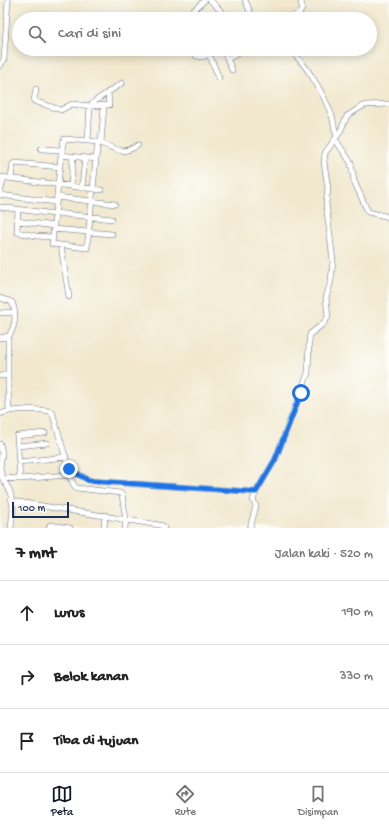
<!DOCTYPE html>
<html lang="id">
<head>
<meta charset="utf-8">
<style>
  body { margin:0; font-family:"Gochi Hand",sans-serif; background:#f2f2f2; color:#222 }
  .scale { position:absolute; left:12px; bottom:10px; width:57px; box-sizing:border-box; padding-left:4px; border:2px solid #1b2f5e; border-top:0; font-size:11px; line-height:14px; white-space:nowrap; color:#1b2f5e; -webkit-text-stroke:3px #fdfcf7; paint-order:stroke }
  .stop { position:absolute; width:12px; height:12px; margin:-9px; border:3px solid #1a73e8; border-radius:50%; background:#fff }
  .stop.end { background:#1a73e8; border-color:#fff; box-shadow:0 1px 4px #0008 }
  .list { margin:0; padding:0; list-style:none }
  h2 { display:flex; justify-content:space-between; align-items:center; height:52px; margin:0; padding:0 16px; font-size:17px }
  h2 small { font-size:13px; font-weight:400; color:#767676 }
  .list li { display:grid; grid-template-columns:26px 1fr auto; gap:12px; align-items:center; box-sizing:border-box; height:64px; padding:0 16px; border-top:1px solid #e0e0e0 }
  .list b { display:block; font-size:15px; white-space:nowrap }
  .list em { font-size:13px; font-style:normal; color:#767676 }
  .icon { flex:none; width:22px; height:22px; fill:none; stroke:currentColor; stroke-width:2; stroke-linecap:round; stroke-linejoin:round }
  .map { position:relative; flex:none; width:389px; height:528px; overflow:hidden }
  .search { position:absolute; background:#fff; box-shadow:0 2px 10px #0003; left:12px; right:12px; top:12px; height:44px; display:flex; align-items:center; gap:10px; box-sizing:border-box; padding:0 14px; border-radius:22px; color:#767676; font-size:15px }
  .sheet { height:244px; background:#fff }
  nav { display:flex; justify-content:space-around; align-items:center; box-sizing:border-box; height:56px; border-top:1px solid #e0e0e0; background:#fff; font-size:11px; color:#767676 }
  nav a { display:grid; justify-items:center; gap:2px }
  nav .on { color:#111827 }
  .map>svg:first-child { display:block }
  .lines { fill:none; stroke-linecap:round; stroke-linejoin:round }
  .minor-casing { stroke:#667085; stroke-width:6 }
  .minor { stroke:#fff; stroke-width:5 }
  .route { stroke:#1a73e8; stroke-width:5 }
</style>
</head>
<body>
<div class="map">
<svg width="389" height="528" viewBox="0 0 389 528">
  <rect width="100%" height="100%" fill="#fdfcf7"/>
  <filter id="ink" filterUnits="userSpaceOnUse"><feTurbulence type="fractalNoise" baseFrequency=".025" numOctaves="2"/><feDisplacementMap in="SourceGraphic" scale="8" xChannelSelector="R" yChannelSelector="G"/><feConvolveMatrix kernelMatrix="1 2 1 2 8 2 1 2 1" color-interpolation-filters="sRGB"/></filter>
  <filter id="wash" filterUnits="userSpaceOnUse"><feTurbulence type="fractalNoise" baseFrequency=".012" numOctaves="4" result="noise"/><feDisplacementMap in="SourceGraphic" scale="16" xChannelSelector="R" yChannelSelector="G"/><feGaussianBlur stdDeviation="0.9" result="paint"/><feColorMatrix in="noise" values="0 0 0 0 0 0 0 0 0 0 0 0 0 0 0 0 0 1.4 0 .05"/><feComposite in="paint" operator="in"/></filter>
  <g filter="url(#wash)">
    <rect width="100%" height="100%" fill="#f1e8ce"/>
  </g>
  <g filter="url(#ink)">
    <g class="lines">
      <defs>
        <path id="minor" d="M210 0 223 13 226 19
          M245 0 253 19
          M194 10 205 0
          M235 19 252 15
          M264 19 269 18 289 17 299 14 302 9 301 0
          M223 49 232 70
          M288 49C306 62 324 95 332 116 334 122 334 130 337 136
          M209 54 219 78
          M196 56 203 57 220 49
          M227 59 237 54 240 49
          M0 66 4 59 8 0
          M36 89 34 101 61 110 72 104 90 106 109 105 108 92
          M335 139 351 163 354 181 368 212 389 217
          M98 142C114 147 121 157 138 145
          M101 143 104 106
          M41 149 62 150
          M61 155 64 139 88 141
          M96 159 87 248 52 244 61 155 96 159 98 142 88 141 90 106 95 101 122 83
          M0 177 101 190
          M11 178 13 164 15 163 60 167
          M71 186 73 156
          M82 187 85 158
          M0 193 4 177
          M0 195 56 202
          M57 197 115 204
          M0 207 55 214
          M18 209 17 232 36 236 52 237
          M55 213 112 219
          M17 221 54 226
          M53 229 112 234
          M61 246 69 297
          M0 298 12 302 14 308 15 319 13 328 8 338V387L9 411
          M0 313 15 312
          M0 338 9 336
          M0 376 8 375
          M0 414C12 409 40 408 52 412L69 469 91 481 256 492 275 460 308 373 309 342 310 334 323 324 328 317 326 298 331 281 333 261 326 203 328 189 324 162 325 153 340 132 347 116 361 107 366 105 389 104
          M0 444 2 453 0 468 2 478 9 489 11 496 13 509 11 528
          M18 446 47 443
          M19 462 66 457
          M2 478 20 479 67 475C73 477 71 485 77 488L120 493 122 495 126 519 125 528
          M20 479 17 436 45 433
          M12 501 159 525 163 526 164 528
          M49 528 50 525 70 528
          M104 528 105 515
          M250 528 256 506 253 500 256 492"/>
      </defs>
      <use href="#minor" class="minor-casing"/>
      <use href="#minor" class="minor"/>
    </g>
  </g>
  <g class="lines" filter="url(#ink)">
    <path class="route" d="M69 469 88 480 93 481 256 492 275 460 301 393"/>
  </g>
</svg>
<div class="scale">100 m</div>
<div class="stop" style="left:301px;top:393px"></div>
<div class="stop end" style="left:69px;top:469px"></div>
<div class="search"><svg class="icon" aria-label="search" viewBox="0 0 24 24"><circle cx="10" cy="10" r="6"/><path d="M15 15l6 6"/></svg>Cari di sini</div>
</div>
<section class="sheet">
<h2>7 mnt<small>Jalan kaki · 520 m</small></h2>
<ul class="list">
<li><svg class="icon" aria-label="ahead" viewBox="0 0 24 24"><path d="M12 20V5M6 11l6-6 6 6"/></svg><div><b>Lurus</b></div><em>190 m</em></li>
<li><svg class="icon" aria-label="right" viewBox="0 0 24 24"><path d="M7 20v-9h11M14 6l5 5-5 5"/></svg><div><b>Belok kanan</b></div><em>330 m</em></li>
<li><svg class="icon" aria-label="arrive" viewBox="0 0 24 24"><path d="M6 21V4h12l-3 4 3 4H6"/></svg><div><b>Tiba di tujuan</b></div></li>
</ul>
</section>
<nav>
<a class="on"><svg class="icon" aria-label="map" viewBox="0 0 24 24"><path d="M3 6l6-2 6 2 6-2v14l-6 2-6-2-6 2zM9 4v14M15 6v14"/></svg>Peta</a>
<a><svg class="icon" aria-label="directions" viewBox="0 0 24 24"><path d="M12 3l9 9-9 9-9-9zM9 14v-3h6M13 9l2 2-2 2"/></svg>Rute</a>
<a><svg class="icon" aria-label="saved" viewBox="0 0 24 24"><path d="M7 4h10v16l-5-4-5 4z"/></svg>Disimpan</a>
</nav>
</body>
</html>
